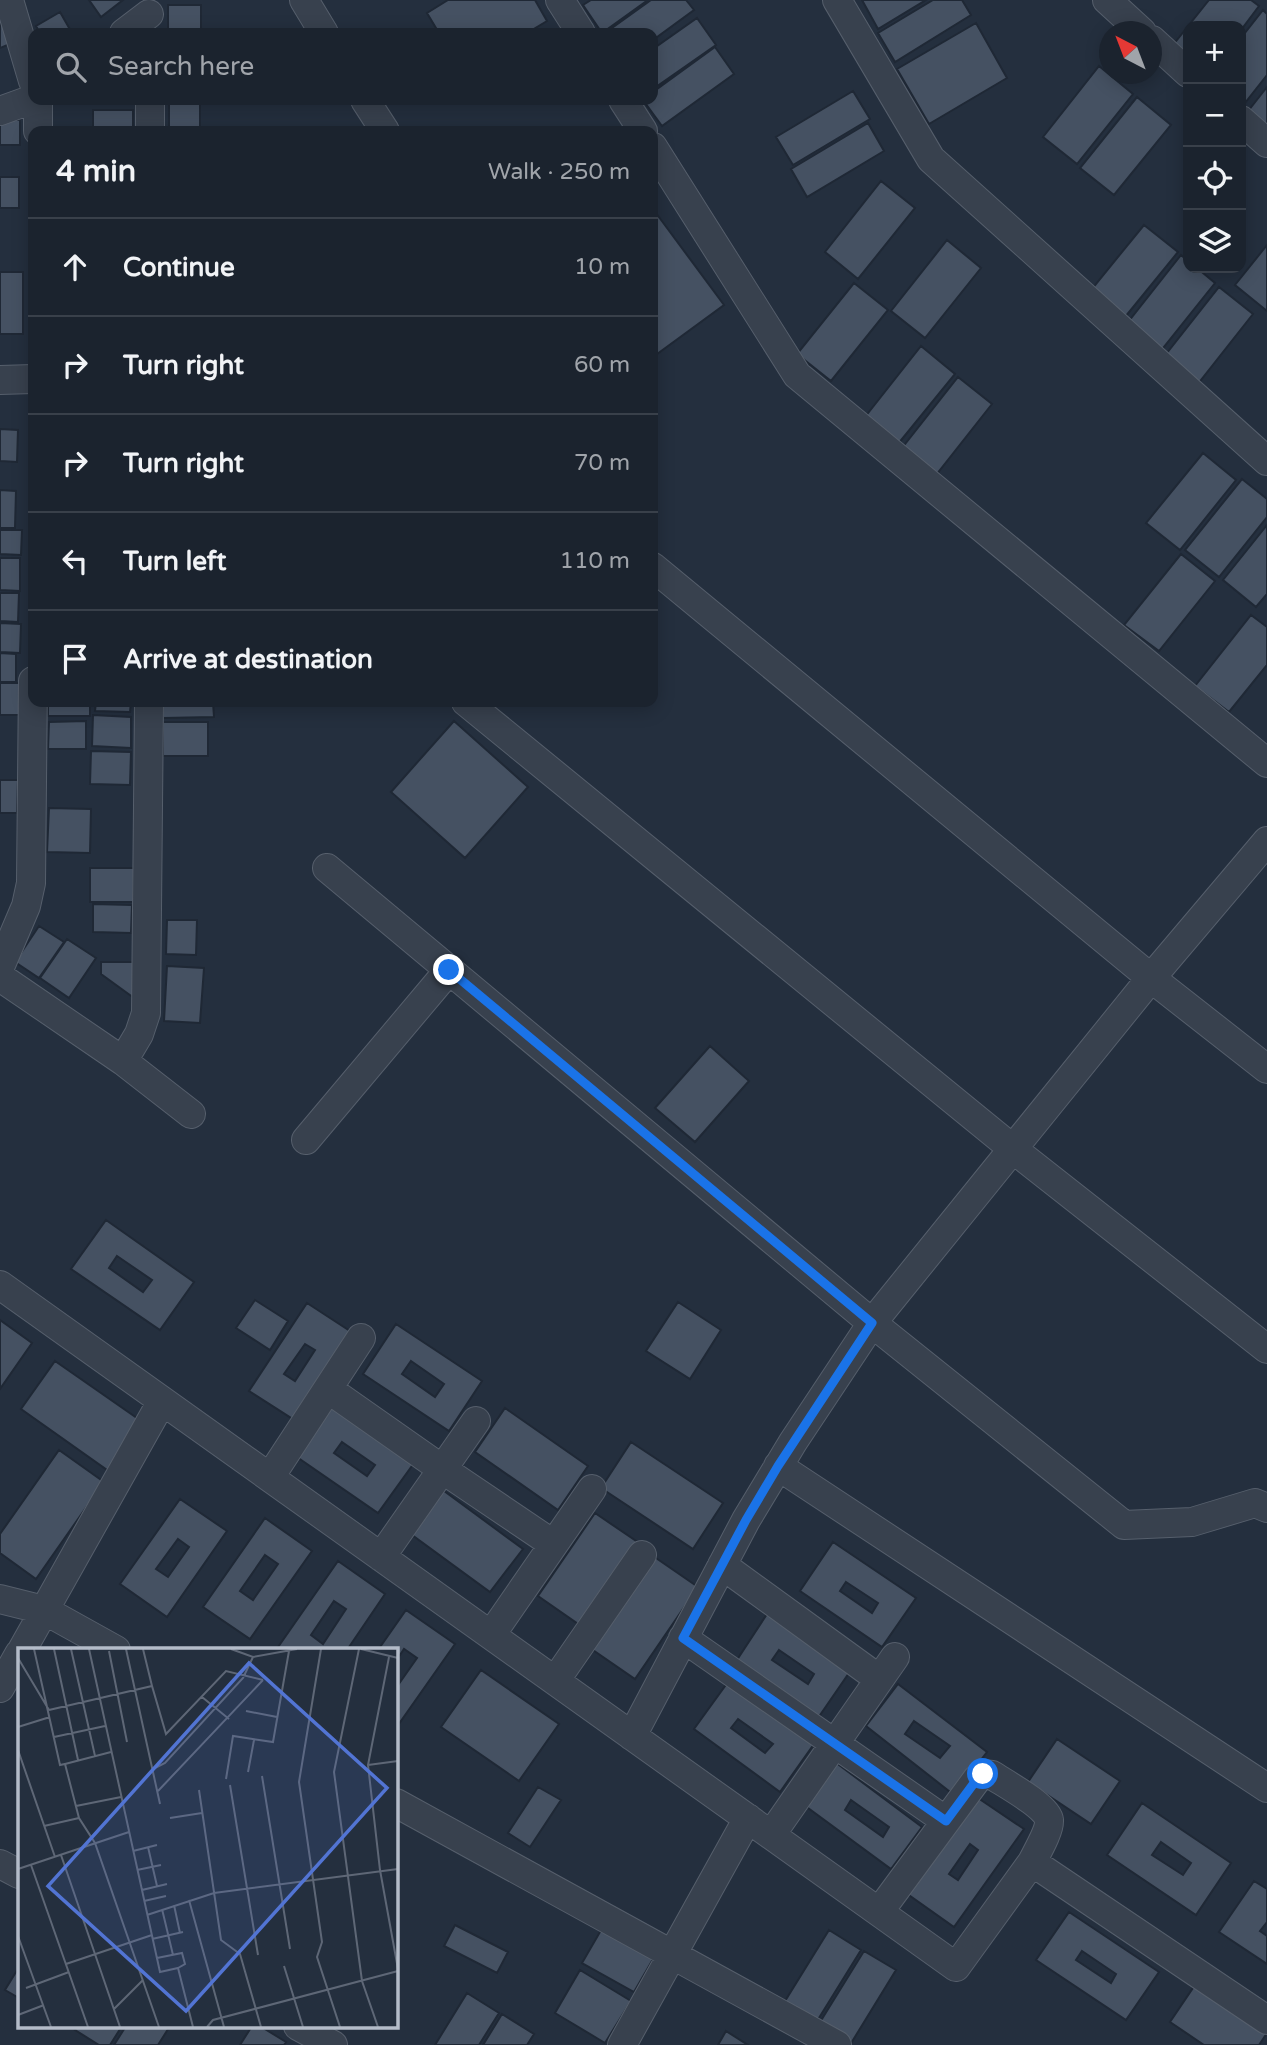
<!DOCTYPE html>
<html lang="en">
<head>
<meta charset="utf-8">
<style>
  body { margin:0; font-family:"Varela Round",sans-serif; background:#242b36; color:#f1f3f6 }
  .controls { position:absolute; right:21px; top:21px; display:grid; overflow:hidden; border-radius:14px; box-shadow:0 4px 18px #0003 }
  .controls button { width:63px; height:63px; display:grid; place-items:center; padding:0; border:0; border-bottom:2px solid #39404a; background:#1b232e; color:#f1f3f6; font:35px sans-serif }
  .compass { position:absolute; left:1099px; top:21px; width:63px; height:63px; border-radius:50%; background:#1b232e; box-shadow:0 4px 18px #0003; rotate:318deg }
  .stop { position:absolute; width:21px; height:21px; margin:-16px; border:5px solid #1a73e8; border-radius:50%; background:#fff }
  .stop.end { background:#1a73e8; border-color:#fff; box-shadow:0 2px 7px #0008 }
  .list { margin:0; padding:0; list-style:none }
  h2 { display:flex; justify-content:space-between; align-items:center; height:91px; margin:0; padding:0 28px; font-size:30px }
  h2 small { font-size:23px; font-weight:400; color:#a0a4aa }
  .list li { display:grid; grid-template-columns:46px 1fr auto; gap:21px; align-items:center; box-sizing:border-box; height:98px; padding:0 28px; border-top:2px solid #39404a }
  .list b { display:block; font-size:26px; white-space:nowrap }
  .list em { font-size:23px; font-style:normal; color:#a0a4aa }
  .icon { flex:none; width:38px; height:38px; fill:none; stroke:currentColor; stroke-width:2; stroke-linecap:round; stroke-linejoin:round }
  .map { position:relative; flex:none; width:1267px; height:2045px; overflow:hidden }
  .search { position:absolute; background:#1b232e; box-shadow:0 4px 18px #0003; left:28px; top:28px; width:630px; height:77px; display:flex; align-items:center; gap:18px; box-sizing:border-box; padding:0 24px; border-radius:14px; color:#a0a4aa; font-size:26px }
  .panel { position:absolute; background:#1b232e; box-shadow:0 4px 18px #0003; left:28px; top:126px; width:630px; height:581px; border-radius:14px }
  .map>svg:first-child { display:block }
  .building { fill:#455162; stroke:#1f2835; stroke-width:2; fill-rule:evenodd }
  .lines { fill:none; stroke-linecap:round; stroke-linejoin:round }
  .street-casing { stroke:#565f6c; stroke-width:30 }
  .street { stroke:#38414e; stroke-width:28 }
  .route { stroke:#1a73e8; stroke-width:9 }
  .inset-road { fill:none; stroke:#5e6776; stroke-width:2 }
  .view { fill:#5274d3; fill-opacity:0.15; stroke:#5274d3; stroke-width:3.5 }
  .inset-edge { fill:none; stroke:#b4bcc9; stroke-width:3.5 }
</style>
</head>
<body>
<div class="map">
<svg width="1267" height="2045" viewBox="0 0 1267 2045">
  <rect width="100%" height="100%" fill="#242f3e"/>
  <path class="building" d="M89 0H123L101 17Z
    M448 0H535L547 21 527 33H439L427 13Z
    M591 0H648L602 33 583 5Z
    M651 0H686L694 10 653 40V33H605Z
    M862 0H926L878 29Z
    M933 0H962L971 15 895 62 878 33Z
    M1209 0H1251L1259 6 1241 30V26H1188V66L1169 50Z
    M168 5H201V33H168Z
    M1263 10 1267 14V75L1241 108V38Z
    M60 12 72 33H40L36 26Z
    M0 16 10 44 0 48Z
    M697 18 716 45 653 89V49Z
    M976 23 1007 78 929 124 897 69Z
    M715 47 734 74 662 126 643 100H653V92Z
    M1099 66 1133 94 1077 164 1043 137Z
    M1267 87V133L1245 115Z
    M853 91 870 119 793 165 776 137Z
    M1137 97 1171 125 1114 195 1080 168Z
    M169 100H200V127L169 128Z
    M93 110H133V127H93Z
    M0 120H20V145H0Z
    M868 123 884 151 807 197 791 169Z
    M136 128V131H93V129Z
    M0 177H19V208H0Z
    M881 181 915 208 858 279 825 252Z
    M653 209 724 305 653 357Z
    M1144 225 1178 252 1121 322 1087 295Z
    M947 240 981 268 925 338 891 311Z
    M1267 245V311L1235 285Z
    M1181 255 1188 261V268H1197L1215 283 1159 353 1125 326Z
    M0 272H23V334H0Z
    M854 283 888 310 831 381 797 354Z
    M1219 287 1253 314 1197 385 1163 358Z
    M921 346 955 374 898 444 865 417Z
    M958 377 992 404 936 475 902 448Z
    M0 429 18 430 17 462 0 461Z
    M1203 453 1236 480 1180 550 1146 523Z
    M1242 479 1267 499V517L1219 577 1185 550Z
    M0 490 16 491 15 528H0Z
    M1267 525V594L1256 607 1223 580Z
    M0 530H22L21 555 0 554Z
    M1181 554 1215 581 1159 651 1124 625Z
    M0 558H20V591L0 590Z
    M0 593H19L18 622 0 621Z
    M1251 615 1267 627V665L1229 712 1195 686Z
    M0 623 21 624 20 653 0 652Z
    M0 653 16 654V682H0Z
    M0 683H20L19 715H0Z
    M48 702H90V716H48Z
    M96 702H131L130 712 95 711Z
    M163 702H213L214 717 163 718Z
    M93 715 131 717V748L92 746Z
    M86 721V749H48L49 722Z
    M454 721 528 787 465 858 391 792Z
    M163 722H208V756H163Z
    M91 751 131 752 130 785 90 784Z
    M0 780H18L17 813H0Z
    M49 808 91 809 90 853 47 852Z
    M90 868H134L133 902H90Z
    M93 904 132 905 131 933 93 932Z
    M167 920H197L196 955 166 954Z
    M39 926 64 942 39 978 15 962Z
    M67 939 96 958 69 998 40 978Z
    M101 962H134V998L101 974Z
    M167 966 204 968 200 1023 164 1021Z
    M710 1046 749 1081 695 1142 655 1108Z
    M106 1220 194 1282 160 1330 71 1269ZM117 1256 152 1280 143 1292 109 1268Z
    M255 1300 288 1321 270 1350 236 1328Z
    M678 1302 721 1330 690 1379 646 1351Z
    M307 1303 353 1333 296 1421 249 1391ZM305 1344 315 1350 295 1381 284 1374Z
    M0 1320 32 1343 0 1389Z
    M396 1324 482 1381 449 1431 363 1374ZM411 1361 444 1384 435 1397 402 1374Z
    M55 1361 144 1423 110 1472 21 1409Z
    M330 1405 414 1463 378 1513 294 1455ZM342 1442 375 1465 367 1476 334 1453Z
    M505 1408 588 1466 558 1510 475 1452Z
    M631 1442 723 1503 693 1549 601 1488Z
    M59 1450 104 1482 36 1579 0 1553V1534Z
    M440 1488 523 1549 490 1592 408 1532Z
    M180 1499 227 1531 167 1617 120 1584ZM178 1539 189 1547 168 1577 156 1569Z
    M595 1513 642 1545 584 1628 538 1596Z
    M265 1518 312 1551 250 1639 203 1607ZM265 1555 278 1564 253 1600 240 1591Z
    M833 1542 916 1598 882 1647 800 1591ZM846 1582 878 1603 872 1613 840 1591Z
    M653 1556 698 1587 635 1679 590 1648Z
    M338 1561 385 1594 347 1650H276ZM334 1601 346 1609 323 1644 311 1635Z
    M406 1610 455 1644 396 1728V1688L417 1658 404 1649 396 1661V1650H378Z
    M767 1614 851 1670 818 1718 735 1663ZM779 1650 814 1674 808 1684 772 1660Z
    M481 1670 559 1724 519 1781 441 1727Z
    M728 1682 814 1744 780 1792 694 1729ZM738 1719 773 1744 765 1753 731 1728Z
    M898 1684 987 1752 954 1795 866 1726ZM914 1721 950 1746 940 1758 905 1734Z
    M1057 1739 1120 1781 1091 1824 1028 1782Z
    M835 1762 922 1827 891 1869 804 1805ZM851 1800 889 1827 883 1837 845 1810Z
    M538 1787 561 1800 530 1847 508 1833Z
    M975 1796 1024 1829 954 1927 906 1893ZM970 1844 978 1850 958 1880 949 1874Z
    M1142 1803 1231 1863 1196 1915 1107 1855ZM1161 1842 1191 1863 1183 1875 1152 1855Z
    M1254 1881 1267 1889V1922L1260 1931 1267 1936V1964L1219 1932Z
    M1069 1912 1159 1972 1126 2020 1036 1960ZM1082 1951 1116 1974 1111 1983 1076 1960Z
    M455 1925 508 1952 497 1973 444 1946Z
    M604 1925 656 1954 634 1992 582 1963Z
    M829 1930 861 1950 814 2026 782 2006Z
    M864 1951 896 1970 850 2045 817 2027Z
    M19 1967V1998L5 1990Z
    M580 1970 631 2001 605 2043 555 2013Z
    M1195 1985 1267 2033 1259 2045H1204L1170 2022Z
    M467 1993 499 2013 479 2045H435Z
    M502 2014 534 2034 527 2045H483Z
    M78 2026H122L110 2045H99L75 2030Z
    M126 2026H170L158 2045H114Z
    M252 2026H260L286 2042 284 2045H240Z
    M726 2031 748 2045H718Z"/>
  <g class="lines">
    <defs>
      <path id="street" d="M9 0 33 81
        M304 0 324 33
        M560 0 581 33
        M837 0 931 159 1267 461
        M1107 0 1142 32
        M124 33 149 14
        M1152 40 1188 73
        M150 100V131
        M365 100 385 131
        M623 100 643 131
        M0 111 33 99
        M1241 120 1267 143
        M38 131V100
        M653 147 797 375 1267 763
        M0 380 33 379
        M653 567 1151 978 1267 1069
        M466 702 1013 1149 1267 1349
        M327 868 872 1323 1124 1525 1192 1522 1255 1503 1267 1508
        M0 967 26 906 31 883 33 681
        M0 977 123 1061 191 1114
        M123 1061 139 1034 146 1013 149 702
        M306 1140 449 970
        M0 1285 956 1967 1032 1862 1267 2020
        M328 1389 442 1469 553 1544
        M778 1466 1267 1788
        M270 1477 361 1338
        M381 1557 476 1421
        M722 1565 879 1679
        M0 1599 44 1610 116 1650
        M491 1635 592 1489
        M683 1638 946 1821
        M22 1650 162 1401
        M555 1681 642 1555
        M0 1688 19 1654
        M632 1736 746 1520 793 1442 872 1323 1151 978 1267 841
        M396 1803 837 2045
        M771 1835 895 1657
        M0 1864 19 1874
        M879 1912 977 1779 983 1774 992 1775C1004 1783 1048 1807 1049 1820 1050 1830 1037 1852 1032 1862
        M298 2026 333 2045
        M622 2045 748 1818"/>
    </defs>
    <use href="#street" class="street-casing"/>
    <use href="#street" class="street"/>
  </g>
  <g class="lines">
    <path class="route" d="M449 970 872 1323 778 1466 746 1520 683 1638 946 1821 977 1779 983 1774"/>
  </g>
  <g transform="translate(18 1648)">
    <rect width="380" height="380" fill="#242f3e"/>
    <path class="inset-road" d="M16 1 42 117 47 116 61 170 77 195 141 379M36 1 60 112M53 1 77 108M71 1 142 324 160 320 175 379M108 1 142 156M125 1 134 38M213 1 235 9 279 1M303 1 281 134 304 294 299 309 322 379M341 1 316 124 344 333 360 379M343 1 380 10M91 3 109 94M371 9 350 117 362 222 380 321M0 10 31 62M184 49 211 71M31 62 134 38 148 86 208 23 245 32M228 63 259 69M0 79 32 69M36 89 87 78M0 102 37 209M47 116 93 104M350 117 380 113M135 121 147 115 225 30 235 9M230 124 236 92M244 128 272 301M208 131 215 88 255 94 271 3M212 137 240 307M181 142 203 292 222 306 243 379M140 143 245 32M58 158 103 149M152 170 184 165M26 178 61 170M130 199 139 238M115 203 139 197M43 207 102 379M13 217 70 379M0 221 111 184M119 222 143 217M124 242 149 236M171 252 206 379M126 253 148 248M156 257 162 285M144 261 155 307M129 267 196 245 380 221M0 288 33 379M134 291 165 284M139 310 164 305 167 316 160 320M48 316 134 287M266 318 285 379M8 340 51 324M96 361 125 332M0 367 26 357M189 379 195 372 380 323"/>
    <path class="view" d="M231 15 369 140 168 363 30 238Z"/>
    <rect width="380" height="380" class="inset-edge"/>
  </g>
</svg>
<div class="controls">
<button>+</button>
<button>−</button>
<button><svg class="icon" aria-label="locate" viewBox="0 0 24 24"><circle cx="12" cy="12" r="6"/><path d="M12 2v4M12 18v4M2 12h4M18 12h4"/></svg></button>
<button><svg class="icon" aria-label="layers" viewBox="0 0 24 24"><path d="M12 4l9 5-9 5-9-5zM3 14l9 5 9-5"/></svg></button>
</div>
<svg class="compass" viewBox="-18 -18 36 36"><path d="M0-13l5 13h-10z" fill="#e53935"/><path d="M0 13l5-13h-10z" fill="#a0a4aa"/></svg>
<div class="stop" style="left:983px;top:1774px"></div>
<div class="stop end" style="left:449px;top:970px"></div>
<div class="search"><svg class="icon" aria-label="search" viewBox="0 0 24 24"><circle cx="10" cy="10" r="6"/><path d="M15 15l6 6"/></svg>Search here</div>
<section class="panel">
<h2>4 min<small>Walk · 250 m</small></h2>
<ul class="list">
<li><svg class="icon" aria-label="ahead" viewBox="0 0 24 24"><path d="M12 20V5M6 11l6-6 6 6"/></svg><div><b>Continue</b></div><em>10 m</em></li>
<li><svg class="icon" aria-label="right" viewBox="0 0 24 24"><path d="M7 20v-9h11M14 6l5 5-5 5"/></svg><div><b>Turn right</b></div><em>60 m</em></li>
<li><svg class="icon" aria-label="right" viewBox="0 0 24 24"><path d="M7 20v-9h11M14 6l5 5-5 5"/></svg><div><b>Turn right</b></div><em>70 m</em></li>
<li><svg class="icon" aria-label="left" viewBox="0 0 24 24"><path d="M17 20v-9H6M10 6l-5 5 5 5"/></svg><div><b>Turn left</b></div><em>110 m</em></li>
<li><svg class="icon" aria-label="arrive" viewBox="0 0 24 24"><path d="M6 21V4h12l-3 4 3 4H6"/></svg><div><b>Arrive at destination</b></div></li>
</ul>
</section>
</div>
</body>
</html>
